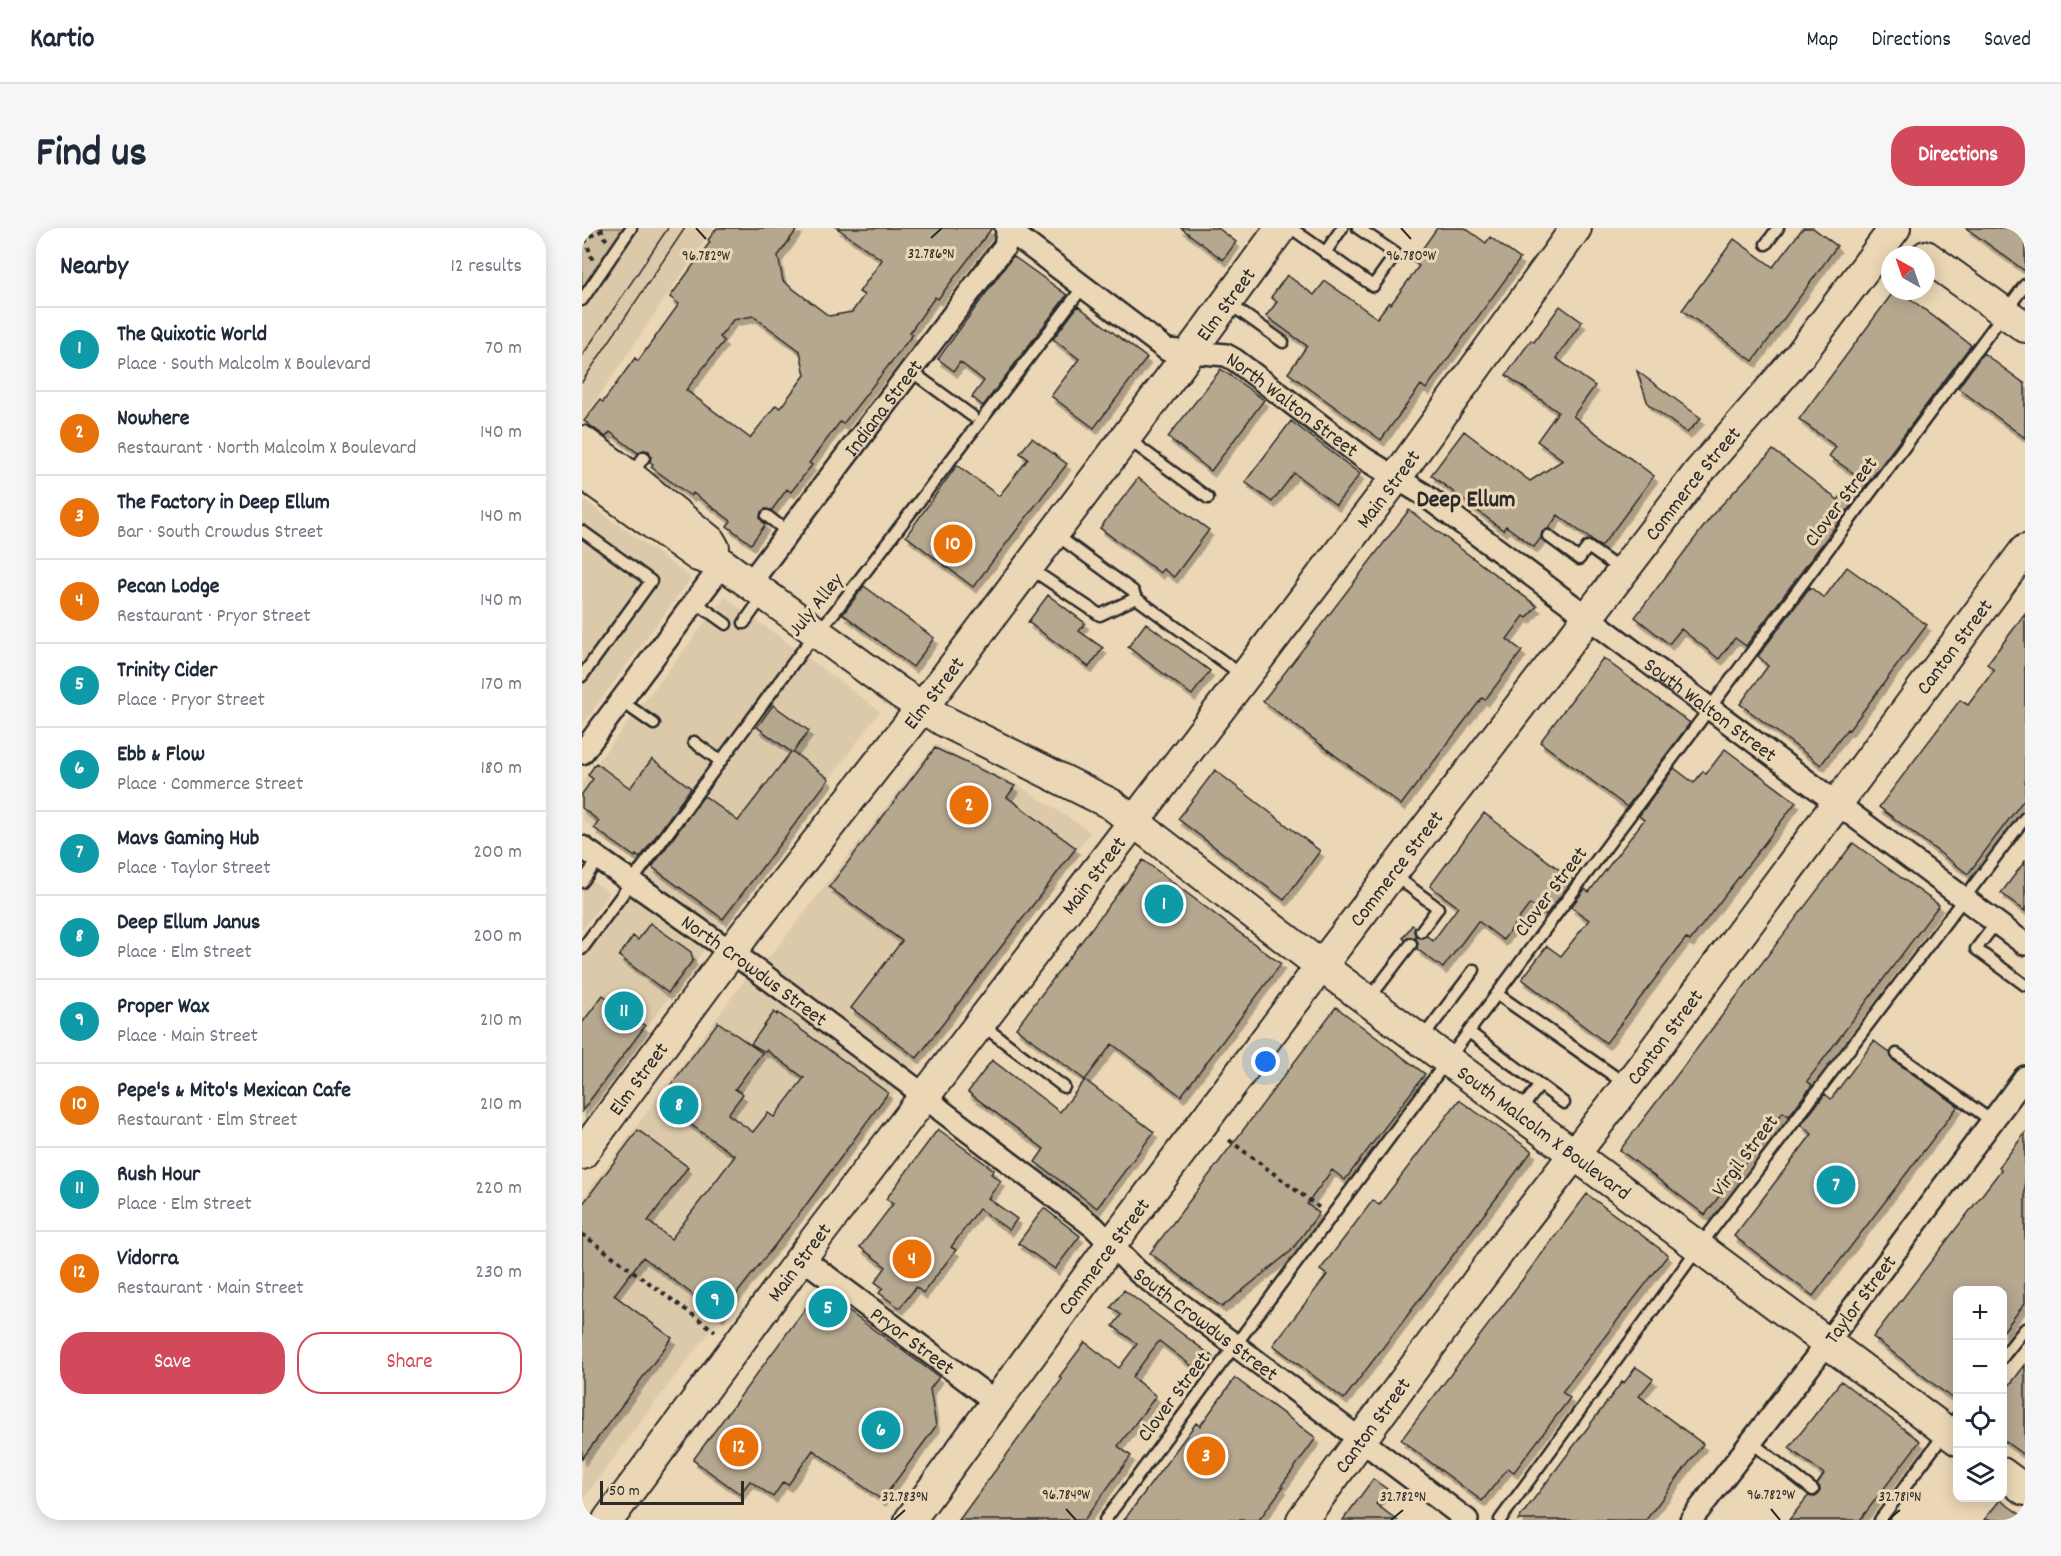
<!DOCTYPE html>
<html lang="en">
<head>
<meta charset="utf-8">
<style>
  body { margin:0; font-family:Dekko,sans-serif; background:#f6f6f7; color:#1f2937 }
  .controls { position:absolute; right:18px; bottom:18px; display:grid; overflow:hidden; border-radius:12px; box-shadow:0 3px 15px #0003 }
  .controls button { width:54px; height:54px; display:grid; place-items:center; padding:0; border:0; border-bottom:2px solid #e0e1e3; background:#fff; color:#1f2937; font:30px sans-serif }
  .compass { position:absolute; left:1299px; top:18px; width:54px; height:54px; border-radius:50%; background:#fff; box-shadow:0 3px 15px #0003; rotate:320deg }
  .scale { position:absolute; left:18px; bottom:15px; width:144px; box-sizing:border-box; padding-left:6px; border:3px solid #2b2b2b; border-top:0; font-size:16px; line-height:21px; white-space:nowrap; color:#2b2b2b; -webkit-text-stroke:4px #ebd7b5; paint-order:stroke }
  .you { position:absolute; left:684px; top:834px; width:21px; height:21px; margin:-15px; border:4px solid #fff; border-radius:50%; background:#1a73e8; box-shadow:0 0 0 9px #1a73e833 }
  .badge { display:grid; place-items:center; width:39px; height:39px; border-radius:50%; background:#d1495b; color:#fff; font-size:20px; font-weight:700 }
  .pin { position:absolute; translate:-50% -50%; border:3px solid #fff; box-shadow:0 2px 6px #0006 }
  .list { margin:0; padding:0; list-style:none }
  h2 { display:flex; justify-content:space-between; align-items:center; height:78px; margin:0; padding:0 24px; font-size:26px }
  h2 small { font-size:20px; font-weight:400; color:#747a83 }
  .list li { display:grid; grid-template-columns:39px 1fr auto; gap:18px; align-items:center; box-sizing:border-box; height:84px; padding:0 24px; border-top:2px solid #e0e1e3 }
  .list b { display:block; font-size:22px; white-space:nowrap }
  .list p { margin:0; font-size:20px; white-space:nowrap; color:#747a83 }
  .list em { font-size:20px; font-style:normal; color:#747a83 }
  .actions { display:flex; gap:12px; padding:18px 24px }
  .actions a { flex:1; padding:14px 0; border:2px solid #d1495b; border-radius:24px; text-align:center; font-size:21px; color:#d1495b }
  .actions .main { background:#d1495b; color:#fff }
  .icon { flex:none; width:33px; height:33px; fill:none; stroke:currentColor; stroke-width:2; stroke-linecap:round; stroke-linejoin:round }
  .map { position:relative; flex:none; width:1443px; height:1292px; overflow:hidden; border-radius:24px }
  header { display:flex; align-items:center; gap:36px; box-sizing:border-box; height:84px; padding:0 30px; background:#fff; border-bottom:2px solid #e0e1e3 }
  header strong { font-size:28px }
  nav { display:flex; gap:33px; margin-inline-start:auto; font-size:21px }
  .intro { display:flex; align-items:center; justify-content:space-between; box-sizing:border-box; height:144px; padding:0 36px }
  h1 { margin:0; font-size:42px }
  .button { padding:15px 27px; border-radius:24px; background:#d1495b; color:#fff; font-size:21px; font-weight:700 }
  main { display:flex; gap:36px; padding:0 36px }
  aside { flex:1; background:#fff; border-radius:24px; box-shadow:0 3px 15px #0003 }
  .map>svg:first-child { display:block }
  .built { fill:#dbc9aa }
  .green { fill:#ccbb9f; stroke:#7c7365; stroke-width:1.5 }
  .building { fill:#b6a78f; stroke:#2b2b2b; stroke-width:1.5; fill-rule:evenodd; filter:url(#shadow) }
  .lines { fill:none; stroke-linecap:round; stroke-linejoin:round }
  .lane-casing { stroke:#2b2b2b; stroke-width:15 }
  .street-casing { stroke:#2b2b2b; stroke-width:26 }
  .secondary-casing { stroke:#2b2b2b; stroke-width:34 }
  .path { stroke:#2b2b2b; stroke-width:4; stroke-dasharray:4.5 4.5; stroke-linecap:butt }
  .lane { stroke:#ebd7b5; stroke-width:10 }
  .street { stroke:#ebd7b5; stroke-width:21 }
  .secondary { stroke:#ebd7b5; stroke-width:30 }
  .tram { stroke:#2b2b2b; stroke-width:1.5 }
  .ticks { fill:none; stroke:#2b2b2b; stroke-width:2 }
  .labels { text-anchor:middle; stroke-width:6; stroke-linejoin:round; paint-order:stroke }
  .street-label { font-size:21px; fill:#2b2b2b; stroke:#ebd7b5 }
  .quarter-label { font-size:24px; font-weight:bold; fill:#2b2b2b; stroke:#ebd7b5 }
  .ticks-label { font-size:15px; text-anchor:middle; fill:#2b2b2b; stroke:#ebd7b5; stroke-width:6; stroke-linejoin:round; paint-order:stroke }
</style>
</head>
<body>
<header>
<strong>Kartio</strong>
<nav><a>Map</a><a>Directions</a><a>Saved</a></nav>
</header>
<div class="intro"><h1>Find us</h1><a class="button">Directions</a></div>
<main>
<aside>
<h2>Nearby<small>12 results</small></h2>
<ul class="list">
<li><span class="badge" style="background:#0f9aa8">1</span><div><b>The Quixotic World</b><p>Place · South Malcolm X Boulevard</p></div><em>70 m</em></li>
<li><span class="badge" style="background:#e8710a">2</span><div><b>Nowhere</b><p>Restaurant · North Malcolm X Boulevard</p></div><em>140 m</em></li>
<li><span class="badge" style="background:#e8710a">3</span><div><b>The Factory in Deep Ellum</b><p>Bar · South Crowdus Street</p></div><em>140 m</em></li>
<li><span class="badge" style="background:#e8710a">4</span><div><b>Pecan Lodge</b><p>Restaurant · Pryor Street</p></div><em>140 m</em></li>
<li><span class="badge" style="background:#0f9aa8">5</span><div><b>Trinity Cider</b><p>Place · Pryor Street</p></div><em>170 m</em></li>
<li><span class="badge" style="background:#0f9aa8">6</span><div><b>Ebb &amp; Flow</b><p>Place · Commerce Street</p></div><em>180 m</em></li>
<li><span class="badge" style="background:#0f9aa8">7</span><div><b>Mavs Gaming Hub</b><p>Place · Taylor Street</p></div><em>200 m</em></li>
<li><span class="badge" style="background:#0f9aa8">8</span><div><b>Deep Ellum Janus</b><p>Place · Elm Street</p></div><em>200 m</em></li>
<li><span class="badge" style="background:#0f9aa8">9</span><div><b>Proper Wax</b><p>Place · Main Street</p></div><em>210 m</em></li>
<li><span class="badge" style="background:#e8710a">10</span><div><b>Pepe's &amp; Mito's Mexican Cafe</b><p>Restaurant · Elm Street</p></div><em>210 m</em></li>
<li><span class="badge" style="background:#0f9aa8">11</span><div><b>Rush Hour</b><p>Place · Elm Street</p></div><em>220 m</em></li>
<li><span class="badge" style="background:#e8710a">12</span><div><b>Vidorra</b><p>Restaurant · Main Street</p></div><em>230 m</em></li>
</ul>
<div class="actions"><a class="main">Save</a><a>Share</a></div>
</aside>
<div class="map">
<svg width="1443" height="1292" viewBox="0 0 1443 1292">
  <defs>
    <filter id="shadow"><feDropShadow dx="3.5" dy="6" stdDeviation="0" flood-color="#0004"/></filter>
  </defs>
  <rect width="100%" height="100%" fill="#ebd7b5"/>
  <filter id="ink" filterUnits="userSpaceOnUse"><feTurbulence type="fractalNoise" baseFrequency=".0167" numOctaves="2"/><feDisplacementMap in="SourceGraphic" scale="12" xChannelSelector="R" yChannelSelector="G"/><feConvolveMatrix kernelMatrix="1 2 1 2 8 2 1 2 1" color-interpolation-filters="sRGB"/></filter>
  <g filter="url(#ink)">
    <path class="built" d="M52 0H131L0 193V73Z
      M0 270 109 350 0 497Z
      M143 369 298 483 0 887V732L65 640 0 592V554Z
      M353 516 436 557 509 604 314 863 67 1182 0 1273V972L162 753 190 726Z
      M0 645 27 665 0 702Z"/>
    <path class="green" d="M0 0H52L0 73Z"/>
    <path class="building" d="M135 0H216L196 28 201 53 247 88 270 84 282 67 277 64 300 32 255 0H410L356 71 353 69 328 104 331 106 261 196 258 194 227 235 230 237 209 264 205 261 190 282 183 281 179 284 178 290 183 297 169 316 145 298 149 293 111 265 109 268 69 239 71 236 68 234 69 229 67 223 62 222 56 225 28 204 24 209 2 193 18 172 21 174 53 130 56 133 97 76 88 69 128 14 126 12ZM171 88 218 123 223 147 198 180 194 177 168 210 104 162 142 113 138 109 151 92Z
      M599 0H636L654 14 641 32Z
      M855 0H883L904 15 908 9 938 31 844 161 839 157 799 212 706 145 725 118 684 88 695 74 689 69 705 47 732 67 743 53 795 90 807 74 809 76 837 38 831 34Z
      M1221 0H1231L1255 18 1171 133 1100 82 1152 11 1191 39Z
      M1384 0H1443V43Z
      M431 28 485 67 401 178 390 169 402 153 378 134 372 143 356 131Z
      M1312 63H1318L1389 117 1164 418 1153 410 1137 431 1099 401 1087 416 1053 389 1132 285 1191 222 1256 272 1274 247 1247 228 1254 219 1217 191Z
      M496 78 565 130 512 200 469 168 497 131 471 111Z
      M978 78 1000 94 974 130 1013 158 991 188 1072 248 1019 319 976 287 966 301 960 304 959 310 952 319 924 298 921 302 849 247 882 203 948 253 981 232 955 213 976 184 924 147 949 112 952 114Z
      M1401 125 1443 156V210L1376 160Z
      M639 141 682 172 629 243 586 209Z
      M1055 143 1119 190 1105 205 1066 176Z
      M709 193 778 246 754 277 712 245 690 274 663 254Z
      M450 210 485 236 391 359 324 308 375 237 417 268 446 231 438 225Z
      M556 250 627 302 592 349 581 341 578 345 518 300Z
      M827 282 955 378 945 390 942 388 925 411 940 423 903 472 900 470 819 577 681 473Z
      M1265 339 1345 397 1267 502 1265 501 1239 537 1158 476 1186 438 1176 428 1228 359 1242 370Z
      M282 358 352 410 331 439 261 386Z
      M466 367 503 395 497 403 521 420 507 439 446 394Z
      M1443 386V570L1386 646 1297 579 1378 472 1386 477 1412 442 1405 436Z
      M564 395 628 443 610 467 546 419Z
      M1021 430 1108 495 1045 579 958 514Z
      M191 477 227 503 211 524 247 551 141 691 70 639 121 569H124L156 593 209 524 175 499Z
      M353 520 433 558 425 569 494 620 335 830 269 780 320 713 247 659Z
      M1143 521 1214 574 1108 713 1104 710 1024 815 940 751 965 718 979 728 1007 692 989 679 1003 661 1007 664 1062 592 1057 588 1092 540 1112 555 1121 543 1124 546Z
      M70 531 109 560 58 630 54 627 53 629 12 600 17 593 0 580V566L11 551 6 547 14 535 48 560Z
      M633 542 738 623 702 672 596 591Z
      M902 585 991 652 964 687 948 676 921 712 896 693 861 740 835 721 836 714 833 710 827 709 823 712 821 710 830 697 833 699 832 703 834 709 839 710 845 708 851 713 876 679 848 658Z
      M1271 615 1357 677 1225 853 1230 857 1207 888 1201 884 1123 987 1038 922Z
      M561 632 699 736 599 868 530 816 503 852 434 800Z
      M1443 633V683L1419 665Z
      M68 695 109 724 111 732 86 765 37 728 51 708 56 712Z
      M21 767 63 798 0 883V795Z
      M754 779 843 846 763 952 750 942 725 976 737 985 709 1023 640 1079 568 1025Z
      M192 784 195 787 196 785 306 865 221 981 138 1087 61 1029 32 1067 90 1110 0 1231V977L56 902 106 939 66 993 89 1011 153 928 104 893 109 886 82 866 136 794 180 825 153 861 161 866 146 886 171 904 186 885 192 889 222 850 184 822 183 824 169 816Z
      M1292 813 1308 825 1311 832 1376 878 1231 1068 1152 1008 1230 906 1219 897 1243 866 1249 871Z
      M410 832 478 884 503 852 572 904 515 980 453 934 462 921 386 864Z
      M877 872 950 923 762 1171 691 1117 745 1047 738 1042 791 972 797 977Z
      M356 901 412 942 409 946 419 953 406 970 435 991 427 1002 397 981 369 1019 374 1022 341 1065 334 1059 318 1080 297 1065 301 1060 293 1054 304 1039 278 1019 311 976 304 971Z
      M1443 905V1075L1420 1105V1062H1376V1175L1291 1109 1419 942 1417 939Z
      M1005 966 1086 1027 980 1164 988 1170 932 1244 926 1240 900 1273 819 1212Z
      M462 980 498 1008 473 1041 436 1015Z
      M237 1062 357 1149 348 1161 354 1198 300 1272 231 1222 206 1257 201 1254 191 1269 168 1253 158 1266 111 1232Z
      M542 1062 631 1129 619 1145 577 1113 550 1149 574 1168 536 1218 549 1228 502 1292H377L480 1151 477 1149 503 1114 537 1140 555 1116 531 1098 539 1087 529 1079Z
      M1443 1137V1228L1420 1211V1167Z
      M1054 1139 1071 1151 1057 1168 1121 1216 1064 1292H936L1040 1154 1042 1155Z
      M653 1150 734 1210 699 1258 701 1259 677 1292H542L614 1195 618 1198Z
      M1259 1153 1338 1213 1278 1292H1207L1226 1268 1233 1269 1237 1266 1238 1260 1235 1256 1242 1246 1207 1220Z
      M791 1251 805 1261 794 1276 815 1292H761Z
      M1418 1272 1443 1290V1292H1402Z"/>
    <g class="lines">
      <defs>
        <path id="lane" d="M709 0 791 58 814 26 776 0
          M1184 16 1196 0
          M743 25 760 0
          M0 72 49 0
          M645 74 701 114
          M329 143 390 188
          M546 211 626 270
          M50 246 62 229
          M185 288 207 305
          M0 303 69 353 0 448
          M966 308 997 331 1006 319 1040 343
          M449 341 518 387 554 370 551 363 473 306
          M554 370 660 447
          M113 374 144 396
          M162 395 181 368
          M39 473 72 496
          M112 514 138 533
          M812 647 856 680 839 703
          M0 654 17 631
          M1414 695 1394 721 1443 757
          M0 721 220 423 251 386 501 59
          M915 766 1045 857
          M786 772 829 716
          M400 797 482 859
          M887 804 982 875
          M839 812 892 742
          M1315 826 1410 893
          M937 884 958 857
          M1420 1130 1443 1101
          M1169 1214 1231 1262
          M523 1292 1443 57
          M918 1292 1117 1019 1443 590
          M1298 1292 1376 1188"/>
        <g id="street">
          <path id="s1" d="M424 0 585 122 644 127 653 132 783 231 841 266 1443 716"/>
          <path id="s2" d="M168 355 416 27 423 18 426 0"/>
          <path d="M0 525 141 336"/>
          <path id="s3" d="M0 619 172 740 343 868 360 883 512 999 556 1044 885 1292"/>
          <path id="s4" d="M220 1030 414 1174"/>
          <path id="s5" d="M1109 1292 1233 1131 1443 849"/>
        </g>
        <g id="secondary">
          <path d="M1344 28 1443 99"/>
          <path d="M0 213 48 248 128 313 132 320"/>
          <path id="s6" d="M0 245 116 328 141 336 318 465 362 493 529 576 739 738 1376 1212"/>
          <path id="s7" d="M0 926 161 708 356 459 608 124 699 0"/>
          <path d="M1420 1245 1443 1262"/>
          <path id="s8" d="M26 1292 229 1017 814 250 994 0"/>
          <path id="s9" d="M328 1292 529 1017 739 738 1116 245 1218 127 1313 0"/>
          <path id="s10" d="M720 1292 920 1020 1059 840 1443 322"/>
        </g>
      </defs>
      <use href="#lane" class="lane-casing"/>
      <use href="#street" class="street-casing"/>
      <use href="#secondary" class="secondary-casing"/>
      <path class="path" d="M19 0 22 9 25 12
        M0 2 11 33
        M0 11H3L19 3
        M647 912 739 981
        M0 1006 133 1103"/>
      <use href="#lane" class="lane"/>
      <use href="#street" class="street"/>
      <use href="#secondary" class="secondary"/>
      <path class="tram" d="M0 128 86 0
        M0 154 103 0"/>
    </g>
  </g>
  <path class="ticks" d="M114 0 124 11M819 0 829 11M349 10 360 0M484 1281 494 1292M1189 1281 1198 1292M312 1292 323 1282M809 1292 821 1282M1306 1292 1318 1282"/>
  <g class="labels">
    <g class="street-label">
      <text dy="7" stroke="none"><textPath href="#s7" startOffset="1066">Elm Street</textPath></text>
      <text dy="7" stroke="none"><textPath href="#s1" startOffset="344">North Walton Street</textPath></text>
      <text dy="7" stroke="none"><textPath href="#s2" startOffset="220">Indiana Street</textPath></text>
      <text dy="7" stroke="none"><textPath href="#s9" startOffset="1299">Commerce Street</textPath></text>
      <text dy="7" stroke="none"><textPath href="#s8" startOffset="1293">Main Street</textPath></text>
      <text transform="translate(1258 273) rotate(-53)" y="7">Clover Street</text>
      <text transform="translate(233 376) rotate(-51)" y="7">July Alley</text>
      <text dy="7" stroke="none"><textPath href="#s10" startOffset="1090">Canton Street</textPath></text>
      <text dy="7" stroke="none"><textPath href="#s7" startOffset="580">Elm Street</textPath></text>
      <text dy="7" stroke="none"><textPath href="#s1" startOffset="862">South Walton Street</textPath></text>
      <text dy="7" stroke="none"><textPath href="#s9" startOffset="813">Commerce Street</textPath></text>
      <text dy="7" stroke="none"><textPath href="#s8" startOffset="807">Main Street</textPath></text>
      <text transform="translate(968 663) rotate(-53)" y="7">Clover Street</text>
      <text dy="7" stroke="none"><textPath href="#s3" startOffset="212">North Crowdus Street</textPath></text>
      <text dy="7" stroke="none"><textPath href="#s10" startOffset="604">Canton Street</textPath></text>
      <text dy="7" stroke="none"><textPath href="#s7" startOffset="94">Elm Street</textPath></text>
      <text dy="7" stroke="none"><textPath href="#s6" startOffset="1170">South Malcolm X Boulevard</textPath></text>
      <text transform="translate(1162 927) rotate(-53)" y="7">Virgil Street</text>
      <text dy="7" stroke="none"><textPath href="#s9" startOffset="327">Commerce Street</textPath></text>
      <text dy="7" stroke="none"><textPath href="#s8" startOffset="321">Main Street</textPath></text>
      <text dy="7" stroke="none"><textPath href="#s5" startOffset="278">Taylor Street</textPath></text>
      <text dy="7" stroke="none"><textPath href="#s3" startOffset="786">South Crowdus Street</textPath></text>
      <text dy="7" stroke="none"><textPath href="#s4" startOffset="138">Pryor Street</textPath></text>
      <text transform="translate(591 1168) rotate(-53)" y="7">Clover Street</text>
      <text dy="7" stroke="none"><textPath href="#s10" startOffset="118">Canton Street</textPath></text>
    </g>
    <g class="quarter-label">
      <text x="884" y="278">Deep Ellum</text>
    </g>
  </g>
  <g class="ticks-label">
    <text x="349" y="30">32.786°N</text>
    <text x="124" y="32">96.782°W</text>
    <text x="829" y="32">96.780°W</text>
    <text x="484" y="1271">96.784°W</text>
    <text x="1189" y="1271">96.782°W</text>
    <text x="323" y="1273">32.783°N</text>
    <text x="821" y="1273">32.782°N</text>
    <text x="1318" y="1273">32.781°N</text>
  </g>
</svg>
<div class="controls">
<button>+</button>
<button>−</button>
<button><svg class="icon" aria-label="locate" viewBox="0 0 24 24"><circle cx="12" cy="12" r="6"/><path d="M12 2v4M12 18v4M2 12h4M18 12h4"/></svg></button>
<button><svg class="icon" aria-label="layers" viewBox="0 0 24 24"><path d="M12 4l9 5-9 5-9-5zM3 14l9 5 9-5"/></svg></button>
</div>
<svg class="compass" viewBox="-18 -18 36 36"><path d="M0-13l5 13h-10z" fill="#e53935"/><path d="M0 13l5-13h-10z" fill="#747a83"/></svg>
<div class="scale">50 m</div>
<div class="you"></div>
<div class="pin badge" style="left:582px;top:676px;background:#0f9aa8">1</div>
<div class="pin badge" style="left:387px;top:577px;background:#e8710a">2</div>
<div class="pin badge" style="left:624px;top:1228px;background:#e8710a">3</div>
<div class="pin badge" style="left:330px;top:1031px;background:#e8710a">4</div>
<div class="pin badge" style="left:246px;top:1080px;background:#0f9aa8">5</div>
<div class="pin badge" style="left:299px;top:1202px;background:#0f9aa8">6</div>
<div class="pin badge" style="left:1254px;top:957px;background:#0f9aa8">7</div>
<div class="pin badge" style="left:97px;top:877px;background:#0f9aa8">8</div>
<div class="pin badge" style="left:133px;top:1072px;background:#0f9aa8">9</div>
<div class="pin badge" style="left:371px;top:316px;background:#e8710a">10</div>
<div class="pin badge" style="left:42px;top:783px;background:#0f9aa8">11</div>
<div class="pin badge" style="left:157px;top:1219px;background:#e8710a">12</div>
</div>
</main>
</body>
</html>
